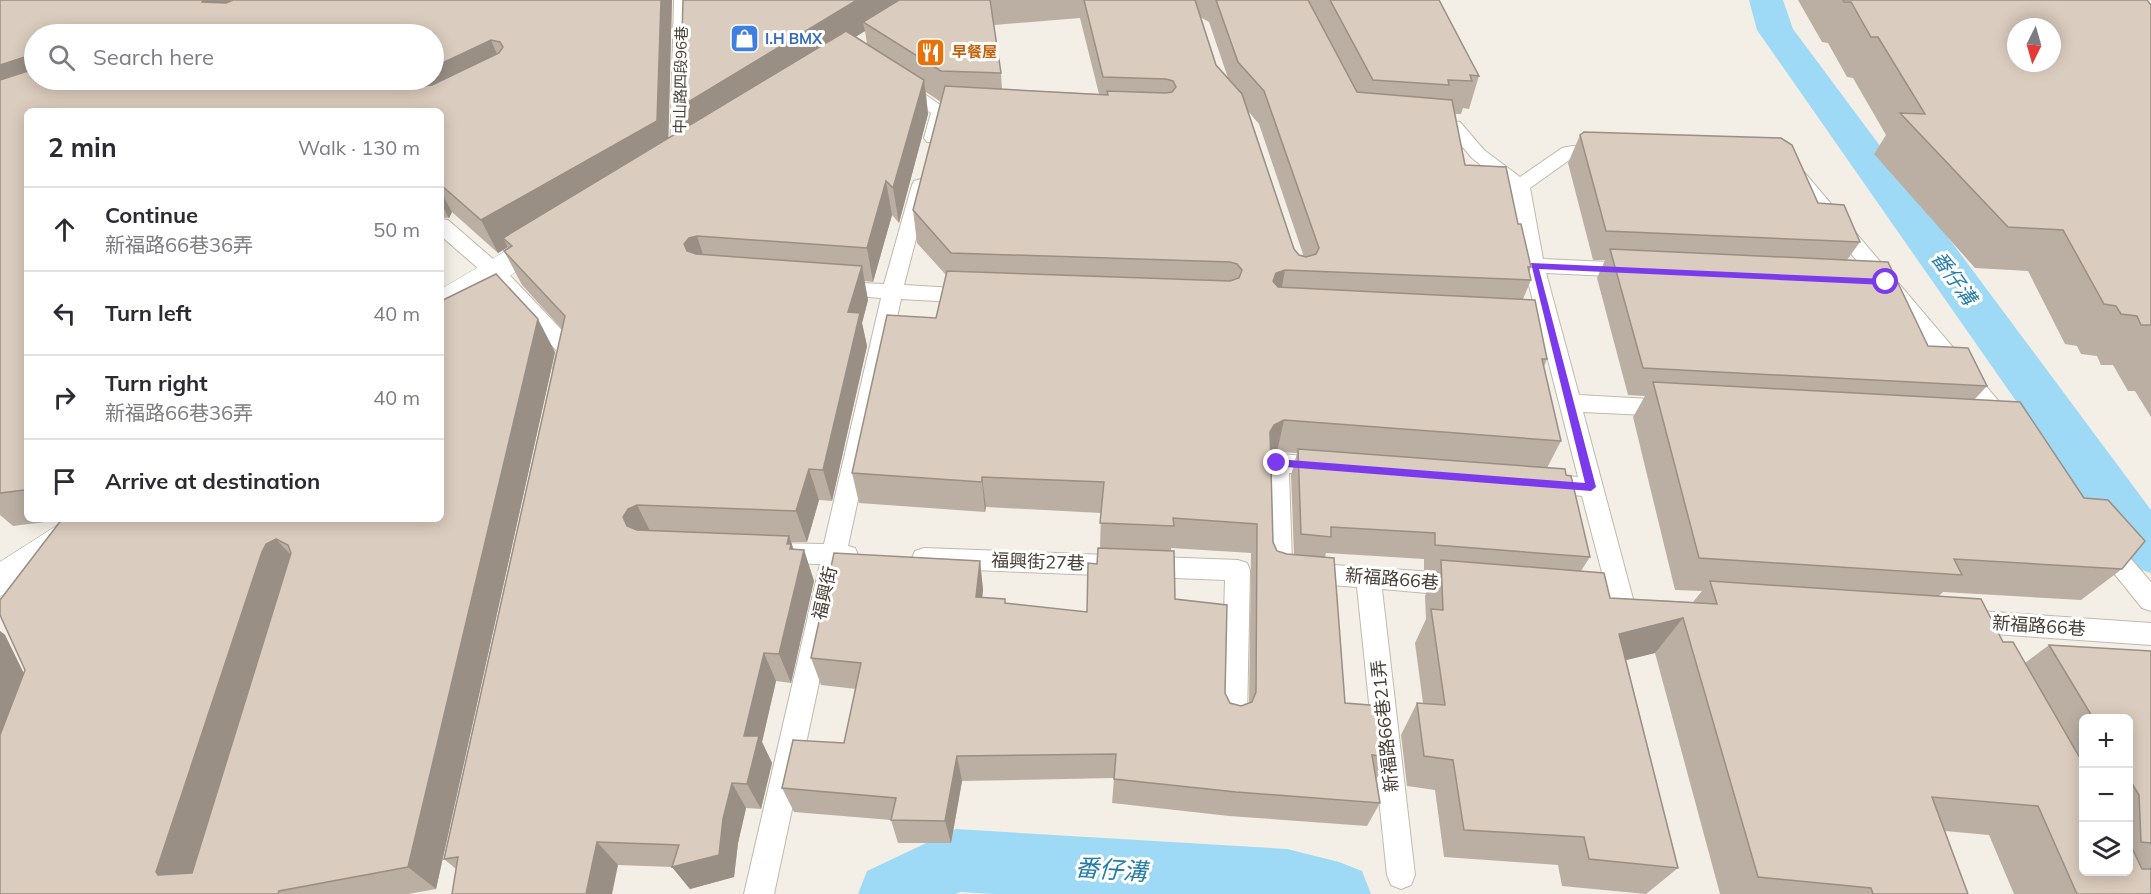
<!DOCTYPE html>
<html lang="en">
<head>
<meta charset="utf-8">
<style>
  body { margin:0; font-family:Mulish,"Noto Sans TC",sans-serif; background:#f7f7f7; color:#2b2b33 }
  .controls { position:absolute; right:18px; bottom:18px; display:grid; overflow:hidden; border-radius:9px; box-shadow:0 3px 15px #0003 }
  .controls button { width:54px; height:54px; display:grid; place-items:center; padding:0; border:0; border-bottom:2px solid #e1e1e2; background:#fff; color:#2b2b33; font:30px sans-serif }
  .compass { position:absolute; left:2007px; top:18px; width:54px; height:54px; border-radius:50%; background:#fff; box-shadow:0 3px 15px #0003; rotate:185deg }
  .stop { position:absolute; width:18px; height:18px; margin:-14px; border:4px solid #7c3aed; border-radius:50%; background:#fff }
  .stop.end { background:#7c3aed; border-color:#fff; box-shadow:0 2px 6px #0008 }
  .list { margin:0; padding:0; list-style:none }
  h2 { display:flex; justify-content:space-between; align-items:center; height:78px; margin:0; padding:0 24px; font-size:26px }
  h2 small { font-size:20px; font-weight:400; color:#7c7c81 }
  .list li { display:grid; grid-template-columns:39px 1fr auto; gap:18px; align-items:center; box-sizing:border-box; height:84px; padding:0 24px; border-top:2px solid #e1e1e2 }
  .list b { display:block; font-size:22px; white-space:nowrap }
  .list p { margin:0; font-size:20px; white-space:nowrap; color:#7c7c81 }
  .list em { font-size:20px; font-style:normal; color:#7c7c81 }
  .icon { flex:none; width:33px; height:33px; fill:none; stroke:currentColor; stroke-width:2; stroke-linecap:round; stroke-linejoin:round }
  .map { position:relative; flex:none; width:2151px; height:894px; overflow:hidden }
  .search { position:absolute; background:#fff; box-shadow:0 3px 15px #0003; left:24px; top:24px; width:420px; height:66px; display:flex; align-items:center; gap:15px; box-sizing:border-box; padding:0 21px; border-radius:33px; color:#7c7c81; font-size:22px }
  .panel { position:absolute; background:#fff; box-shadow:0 3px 15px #0003; left:24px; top:108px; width:420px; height:414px; border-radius:9px }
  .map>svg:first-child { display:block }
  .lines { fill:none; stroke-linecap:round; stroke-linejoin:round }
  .canal { fill:#9ed9f5; fill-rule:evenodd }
  .service-casing { stroke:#c3b8ab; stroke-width:2 }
  .minor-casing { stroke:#c3b8ab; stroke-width:1 }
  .service { fill:#fff; fill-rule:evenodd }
  .minor { fill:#fff; fill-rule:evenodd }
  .wall { fill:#bbafa3; fill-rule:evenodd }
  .shaded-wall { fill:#998f85 }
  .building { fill:#daccbe; stroke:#998f85; stroke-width:1.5; fill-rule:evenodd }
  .route { fill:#7c3aed }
  .labels { text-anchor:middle; stroke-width:6; stroke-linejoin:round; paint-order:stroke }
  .far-shop-label { font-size:15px; font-weight:bold; fill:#366cbe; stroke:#fff; text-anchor:start }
  .far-food-label { font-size:15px; font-weight:bold; fill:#c56008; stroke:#fff; text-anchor:start }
  .far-street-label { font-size:15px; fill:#473e35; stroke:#fff }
  .street-label { font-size:18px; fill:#473e35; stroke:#fff }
  .water-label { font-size:20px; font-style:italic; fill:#257ea9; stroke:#fff }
  .near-water-label { font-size:24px; font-style:italic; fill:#257ea9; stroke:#fff }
</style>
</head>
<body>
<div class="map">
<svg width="2151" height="894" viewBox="0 0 2151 894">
  <rect width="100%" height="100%" fill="#f4efe6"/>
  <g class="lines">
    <path class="canal" d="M1749 0H1783L1793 29 2151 510V573L2132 567 1757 30Z
      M956 829 1287 849 1339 862 1362 871 1371 894H995L960 892 956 894H858L867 871Z"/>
    <defs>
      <path id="service" d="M674 0H690L688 161 685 165H673L670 161Z
        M901 81 907 82 949 111 939 142H927L924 138 931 113 895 90 892 86 895 82Z
        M1431 119 1460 122 1484 150 1520 177 1562 148C1576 144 1596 145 1610 149L1613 153 1610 157 1572 158 1530 188 1543 259 1631 263 1638 265 1641 270 1638 275 1631 277 1546 273 1579 395 1668 400 1676 402 1679 408 1676 414 1668 416 1583 412 1633 599 1630 607 1621 610 1612 607 1609 599 1582 496 1536 490 1532 483 1536 476 1544 474 1578 477 1524 266 1511 189 1472 158 1449 131 1425 129 1422 125 1425 121Z
        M1797 170 1804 172 2013 418 2016 424 2013 430 2005 433 1997 430 1790 180 1788 176 1790 172Z
        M921 179 928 181 930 185 904 285 972 289 979 291 982 296 979 301 972 303 901 299 848 546 855 548 858 555 855 562 844 565 774 894H744L820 564 774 563 765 560 762 553 765 546 774 543 824 544 881 298 830 294 827 289 830 284 837 282 884 284 912 185 914 181Z
        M441 219 448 220 501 266 575 344 579 349 572 374 564 376 556 374 553 368 557 351 487 276 441 236Z
        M1277 454 1323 457 1331 460 1334 466 1331 472 1323 475 1289 473 1292 562 1461 574 1470 578 1473 585 1470 592 1461 596 1382 589 1415 875 1411 885 1401 889 1391 885 1387 875 1357 587 1280 581 1271 578 1268 571 1266 463 1269 457Z
        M2104 534 2112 537 2151 582V611L2142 608 2096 551 2092 544 2096 537Z
        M924 548 1238 560 1247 563 1250 570 1247 718 1243 727 1234 730 1225 727 1221 718 1225 580 924 568 915 565 912 558 915 551Z
        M1964 610 2151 623V645L1964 632 1955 629 1951 621 1955 613Z"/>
      <path id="minor" d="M548 229 558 232 562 239 558 246 452 311 441 314V289L538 232Z
        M67 519H112L107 529 13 592 0 596V562Z"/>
    </defs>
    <use href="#service" class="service-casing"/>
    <use href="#minor" class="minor-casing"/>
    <use href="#service" class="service"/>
    <use href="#minor" class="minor"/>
  </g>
  <path class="wall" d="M0 0H672L668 138 687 127 683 0H1439L1479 76 1469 109 1463 108 1461 114H1455L1465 165 1518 224 1531 267 1529 272 1531 280 1523 299 1547 359 1544 367 1561 441 1547 468 1590 557 1581 571 1610 598 1693 602 1702 591 1675 590 1633 417 1645 396 1628 395 1597 278 1605 260H1593L1568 163 1580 135 1818 203 1860 242 1847 260 1928 346 1987 386 1974 400 2122 569 2081 600 1943 592 1939 596 2003 642 2025 663 2049 645 2151 651V894H2014L1989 835 1945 831 1968 894H1720L1655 653 1626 660 1678 868 1646 894 1562 886 1558 865 1444 857 1435 790 1407 786 1401 735 1417 703H1423L1415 643 1426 619 1425 596 1436 571 1424 570V559L1326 553 1325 557 1345 703 1387 757 1376 780 1380 803 1367 826 1229 816 1112 803 1114 778 962 781 951 843H898L891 820 794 812 782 788 844 743 856 689 821 685 811 658 980 561 983 590 982 598 1005 599V603L1087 612 1100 548 1101 513 986 507 985 512 859 503 852 473 936 318 946 275 917 243 913 210 941 102 926 92 928 114 899 223 892 215 873 282 864 281 868 300 862 323 867 346 832 501 819 500 807 542H791L794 550H804L814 581 791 683 776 681 762 742 772 763 761 809 746 808 738 843 734 877 690 889 672 867 618 865 456 869 444 859 562 329 522 285 504 251 508 248V247L498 253 452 212 449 218 441 217V111H27V519H441L555 352 436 889 408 894H0V631L5 635 24 674 61 520 13 526 0 515ZM1200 17 1209 22 1228 78 1216 65ZM1080 18 1099 94 1002 89 1001 73 994 25ZM865 31 867 44 855 37ZM34 34 434 80H34ZM1248 111 1259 124 1304 257 1299 255 1294 249ZM1277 452 1297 453 1291 475 1294 555 1287 554 1277 551 1273 542 1271 454ZM1171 548 1251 553 1249 703 1241 706 1230 703 1175 599ZM2084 718H2128V872H2084Z
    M1798 0H2147L2151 5V417L2135 391H2128L2113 365H2101L2097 356 2081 354 2077 346 2065 344 2028 271 1975 268 1874 154 1886 135 1853 78 1847 77 1828 43 1822 42Z"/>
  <path class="shaded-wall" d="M203 0H289L226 29 202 2Z
    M661 0H672L668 154 503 238 508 247 498 253 481 220Z
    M857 0H915L863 22 865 31 691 140 680 107Z
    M491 40 505 73 438 111 414 80H434V67Z
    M34 54V80L0 106V65Z
    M924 80 928 114 899 223 893 188Z
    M886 181 892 215 873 282 867 248Z
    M441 192 452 212 449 218 441 203Z
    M697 236 708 270 696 278 684 244 689 238Z
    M862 266 868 300 862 323 867 346 832 501 823 470 848 312Z
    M1285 270 1279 303 1273 281 1276 273Z
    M538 319 555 352 436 889 408 867Z
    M1284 420 1277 452 1267 456 1270 432 1274 425Z
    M809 469 819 500 807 542 796 511Z
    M982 477 986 507 985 512 982 482Z
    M637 505 653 537 627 526 623 517 628 509Z
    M789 536 799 567 804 550 814 581 791 683 779 654 787 544Z
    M276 539 304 569 195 893 158 875 156 872 262 552 266 544Z
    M980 561 983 590 979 625 976 597Z
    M1683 618 1655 653 1594 668 1619 634Z
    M0 631 5 635 35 696 0 790Z
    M764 653 776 681 762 742 772 763 761 809 747 784 744 736Z
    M957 756 962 781 951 843 945 821Z
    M732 783 746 808 738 843 734 877 690 889 672 867 723 819Z
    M597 842 618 865 612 894H586Z"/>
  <path class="building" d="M0 0H203L202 2 226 3 233 0H661L657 121 481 220 441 185V111H27V489L25 490 0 493V80L34 69V80H422L423 86 432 85 499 53 503 47 500 42 491 40 434 67V34H34V54L0 65Z
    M683 0H857L680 107Z
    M899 0H990L1001 73 941 71 863 22Z
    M1084 0H1195L1216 65 1242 94 1294 249 1299 255 1306 257 1316 254 1319 248 1264 91 1238 62 1216 0H1308L1357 92 1452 100 1465 165 1506 167 1518 224H1521L1531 267H1528L1531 280 1285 270 1276 273 1273 281 1278 287 1535 300 1547 359H1542L1561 441 1284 420 1274 425 1270 432 1273 542 1277 551 1287 554 1334 558 1345 703 1382 706 1387 757 1372 755 1380 803 1236 792 1114 779 1116 754 957 756 945 821 891 820 896 798 782 788 793 740 844 743 861 663 811 658 834 553 980 561 976 597 1005 599V603L1087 612 1088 563 1097 564 1098 548 1174 551 1175 599 1227 605 1225 693 1230 703 1241 706 1252 702 1256 692 1257 524 1173 518 1174 526 1100 523 1104 482 982 477V482L852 473 887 315 936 318 947 271 1230 281 1239 278 1242 270 1237 264 1230 262 951 253 913 210 945 86 1108 95 1107 91 1166 93 1172 92 1176 87 1173 81 1166 79 1103 77Z
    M1330 0H1439L1479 76 1470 75 1472 81 1448 80 1449 85 1373 80Z
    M1843 0H2147L2151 5V325H2141L2137 316 2121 314 2116 306 2104 304 2063 230 2008 227 1900 113 1925 114 1878 37H1871L1851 2H1844ZM2016 27H2052V63H2016Z
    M846 31 924 80 893 188 886 181 867 248 697 236 689 238 684 244 687 251 696 254 862 266 848 312 860 313 823 470 809 469 796 511 637 505 628 509 623 517 627 526 637 530 789 536 787 544H791L790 549 804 550 779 654 764 653 744 736H759L747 784 732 783 723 819 719 855 672 867 679 845 597 842 586 894H452L458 857 444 859 565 316 504 251 512 246 503 238Z
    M1584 132 1781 138 1792 145 1818 203 1844 205 1860 242 1606 231 1580 135Z
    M1610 249 1888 262 1928 346 1968 348 1987 386 1643 368Z
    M496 274 538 319 408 867 279 891 278 894H0V735L25 670 0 615V600L62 519H441V301ZM276 539 288 545 291 553 192 873 158 875 156 872 262 552 266 544Z
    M1653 382 2020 402 2084 498 2108 500 2145 541 2122 569 1954 559 1962 575 1699 558Z
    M1298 449 1565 469 1566 475 1571 476 1590 557 1435 545V533L1331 527V537L1301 534Z
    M1441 560 1604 573 1610 598 1717 604 1710 581 1981 599 2003 642H2013L2084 765V872H2128V839L2132 841 2131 846 2142 869H2151V894H2077L2038 806 1932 797 1968 894H1873L1871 888 1758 877 1683 618 1619 634 1678 868 1589 859 1584 837 1464 830 1453 760 1424 756 1417 703 1445 705 1431 609 1443 610Z
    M2049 645 2151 651V843L2141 842 2139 795 2128 777V718H2093Z"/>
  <path class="route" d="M1531 263 1886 279 1890 282 1886 285 1539 269 1596 487 1591 491 1273 466 1272 463 1277 459 1585 483Z"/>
  <defs>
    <symbol id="shop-square" viewBox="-11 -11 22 22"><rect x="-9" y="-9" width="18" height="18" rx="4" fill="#3f7fe0" stroke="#fff"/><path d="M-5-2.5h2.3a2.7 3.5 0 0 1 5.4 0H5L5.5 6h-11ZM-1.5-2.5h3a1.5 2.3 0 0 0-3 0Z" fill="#fff"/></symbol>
    <symbol id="restaurant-square" viewBox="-11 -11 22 22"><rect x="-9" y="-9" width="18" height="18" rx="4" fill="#e8710a" stroke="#fff"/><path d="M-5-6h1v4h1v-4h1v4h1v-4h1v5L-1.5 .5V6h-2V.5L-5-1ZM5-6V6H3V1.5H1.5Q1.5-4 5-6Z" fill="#fff"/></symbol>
  </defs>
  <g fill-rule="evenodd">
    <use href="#shop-square" x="728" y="22" width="33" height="33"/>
    <use href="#restaurant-square" x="914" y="36" width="33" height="33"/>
  </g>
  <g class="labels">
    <g class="far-shop-label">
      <text x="765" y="44">I.H BMX</text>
    </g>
    <g class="far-food-label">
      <text x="952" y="57">早餐屋</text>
    </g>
    <g class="far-street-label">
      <text transform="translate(681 80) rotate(-89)" y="5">中山路四段96巷</text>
    </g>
    <g class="street-label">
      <text transform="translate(1038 562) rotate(2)" y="6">福興街27巷</text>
      <text transform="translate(1392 579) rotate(5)" y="6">新福路66巷</text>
      <text transform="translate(825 593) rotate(-77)" y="6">福興街</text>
      <text transform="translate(2039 626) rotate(4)" y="6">新福路66巷</text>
      <text transform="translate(1385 726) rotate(-96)" y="6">新福路66巷21弄</text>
    </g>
    <g class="water-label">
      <text transform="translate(1954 278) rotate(54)" y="7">番仔溝</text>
    </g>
    <g class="near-water-label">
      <text transform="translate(1111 870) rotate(4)" y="8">番仔溝</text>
    </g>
  </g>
</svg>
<div class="controls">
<button>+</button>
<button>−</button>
<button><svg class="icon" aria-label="layers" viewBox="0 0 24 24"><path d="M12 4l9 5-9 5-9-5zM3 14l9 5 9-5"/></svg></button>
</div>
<svg class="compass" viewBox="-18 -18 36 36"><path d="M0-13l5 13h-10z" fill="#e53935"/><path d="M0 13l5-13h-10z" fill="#7c7c81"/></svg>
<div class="stop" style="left:1886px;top:282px"></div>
<div class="stop end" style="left:1277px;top:463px"></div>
<div class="search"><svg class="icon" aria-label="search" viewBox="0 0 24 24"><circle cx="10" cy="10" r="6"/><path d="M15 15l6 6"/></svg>Search here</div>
<section class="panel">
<h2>2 min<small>Walk · 130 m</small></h2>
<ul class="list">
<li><svg class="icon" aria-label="ahead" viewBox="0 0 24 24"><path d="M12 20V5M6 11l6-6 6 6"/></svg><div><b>Continue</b><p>新福路66巷36弄</p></div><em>50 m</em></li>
<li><svg class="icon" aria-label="left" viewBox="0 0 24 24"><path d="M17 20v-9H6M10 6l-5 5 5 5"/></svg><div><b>Turn left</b></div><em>40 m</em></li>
<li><svg class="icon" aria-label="right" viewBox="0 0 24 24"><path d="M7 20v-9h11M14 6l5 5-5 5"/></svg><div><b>Turn right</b><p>新福路66巷36弄</p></div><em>40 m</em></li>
<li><svg class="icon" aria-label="arrive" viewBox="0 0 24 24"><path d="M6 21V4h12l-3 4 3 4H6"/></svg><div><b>Arrive at destination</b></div></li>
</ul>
</section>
</div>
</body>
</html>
